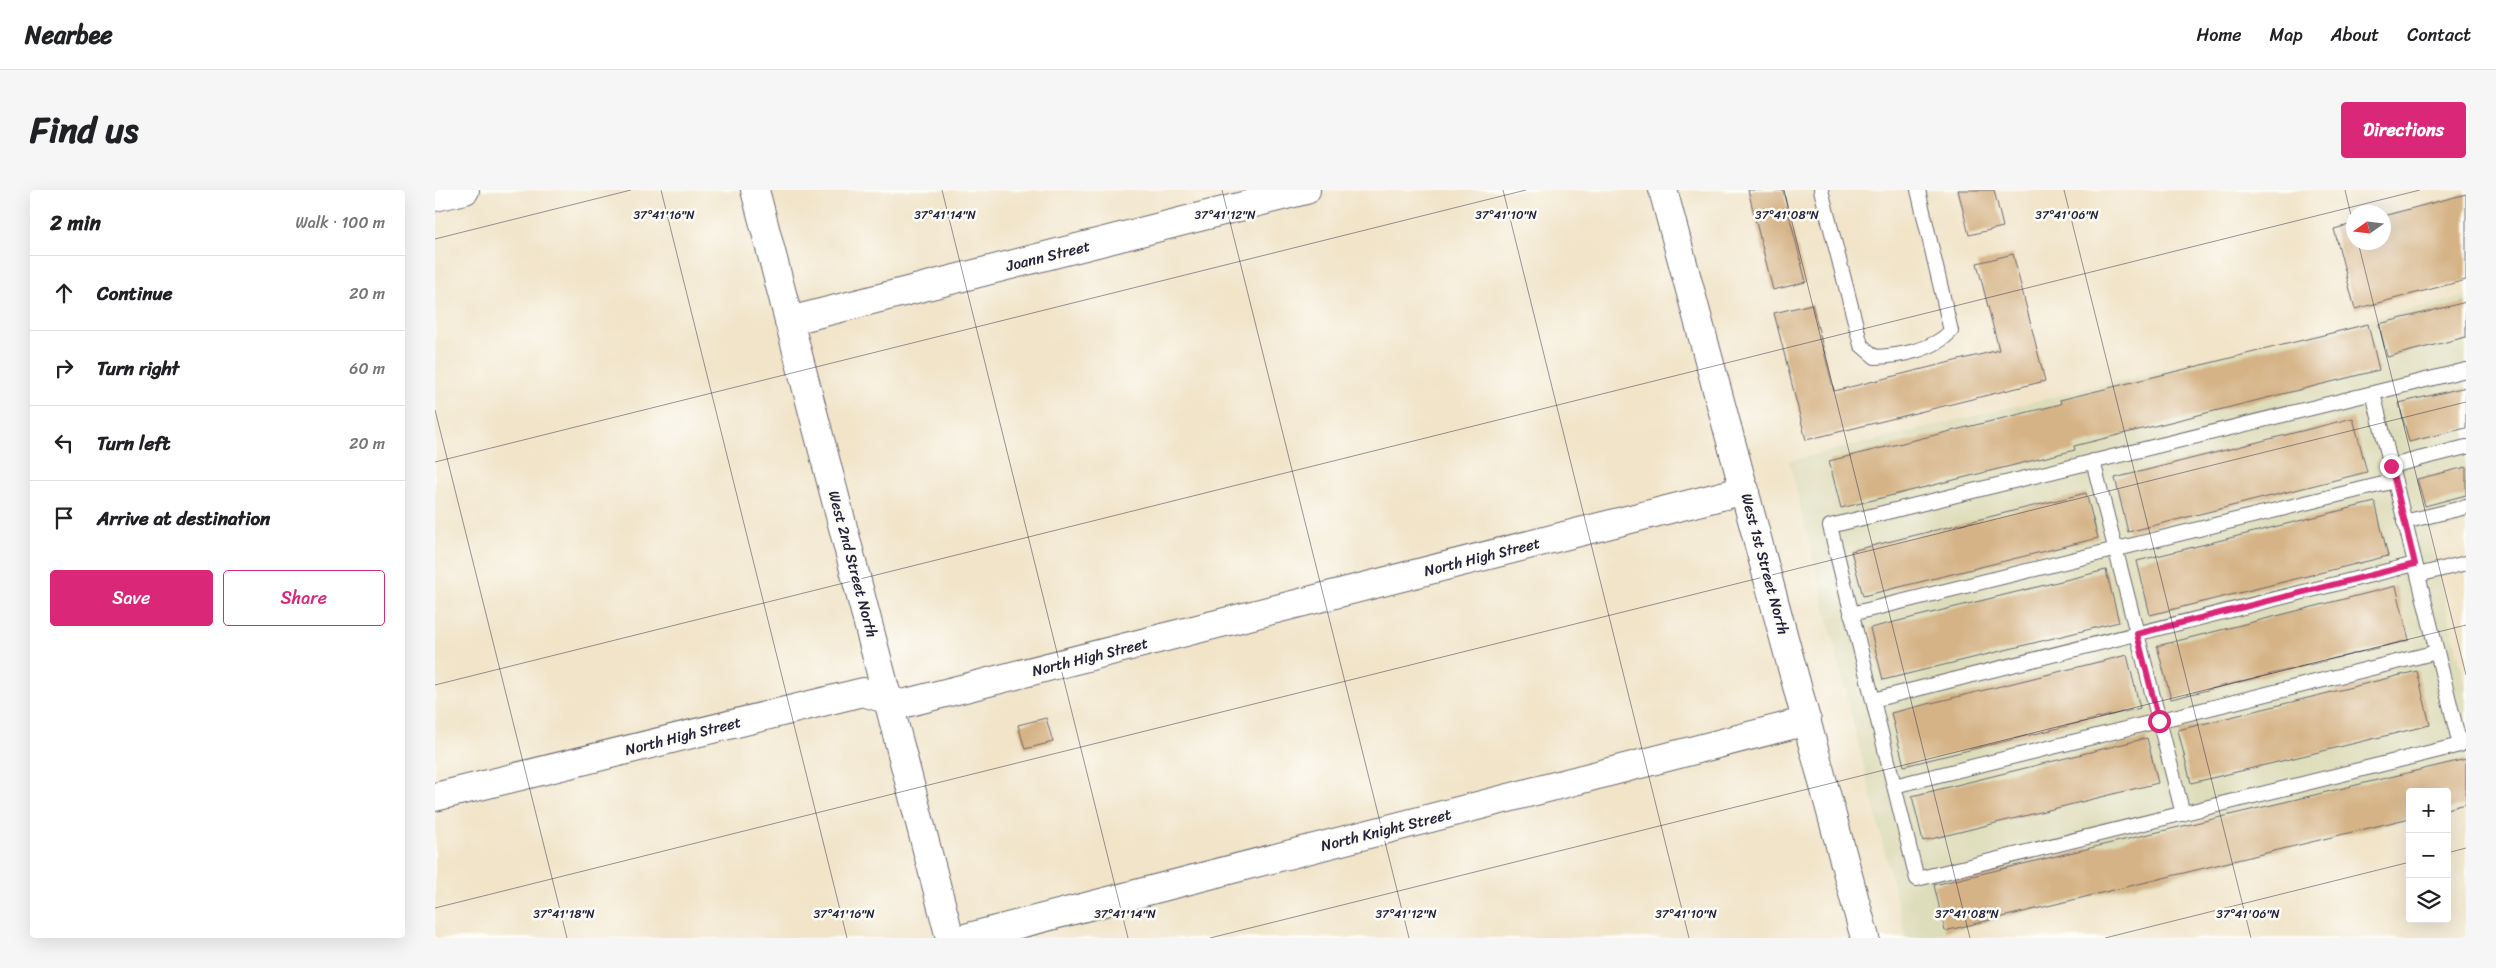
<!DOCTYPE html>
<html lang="en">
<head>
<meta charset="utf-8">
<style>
  body { margin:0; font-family:Sriracha,sans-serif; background:#f6f6f6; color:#202124 }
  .controls { position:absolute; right:15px; bottom:15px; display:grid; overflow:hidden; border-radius:5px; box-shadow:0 5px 20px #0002 }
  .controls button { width:45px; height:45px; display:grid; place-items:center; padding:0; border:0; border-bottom:1px solid #e0e0e0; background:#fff; color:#202124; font:25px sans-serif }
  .compass { position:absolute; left:1911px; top:15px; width:45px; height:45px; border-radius:50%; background:#fff; box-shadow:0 5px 20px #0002; rotate:256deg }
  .stop { position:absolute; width:15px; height:15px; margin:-11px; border:4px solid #db2777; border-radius:50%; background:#fff }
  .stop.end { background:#db2777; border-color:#fff; box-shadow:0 1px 5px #0008 }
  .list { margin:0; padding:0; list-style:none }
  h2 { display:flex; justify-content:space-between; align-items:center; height:65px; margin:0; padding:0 20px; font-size:21px }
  h2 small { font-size:16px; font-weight:400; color:#757577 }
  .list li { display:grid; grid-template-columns:32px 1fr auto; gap:15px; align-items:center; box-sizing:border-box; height:75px; padding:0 20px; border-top:1px solid #e0e0e0 }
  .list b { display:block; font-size:19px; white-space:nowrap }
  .list em { font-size:16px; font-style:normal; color:#757577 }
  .actions { display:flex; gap:10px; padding:15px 20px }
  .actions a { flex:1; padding:11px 0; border:1px solid #db2777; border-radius:5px; text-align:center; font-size:18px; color:#db2777 }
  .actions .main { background:#db2777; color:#fff }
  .icon { flex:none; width:28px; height:28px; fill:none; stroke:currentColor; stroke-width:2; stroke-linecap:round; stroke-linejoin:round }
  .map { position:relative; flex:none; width:2031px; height:748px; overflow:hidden; border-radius:5px }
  header { display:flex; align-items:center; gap:30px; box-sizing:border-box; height:70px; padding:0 25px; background:#fff; border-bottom:1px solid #e0e0e0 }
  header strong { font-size:24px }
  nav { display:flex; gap:28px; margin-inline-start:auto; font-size:18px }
  .intro { display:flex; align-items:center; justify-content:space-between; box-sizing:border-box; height:120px; padding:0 30px }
  h1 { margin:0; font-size:35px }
  .button { padding:12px 22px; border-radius:5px; background:#db2777; color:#fff; font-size:18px; font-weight:700 }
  main { display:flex; gap:30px; padding:0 30px }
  aside { flex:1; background:#fff; border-radius:5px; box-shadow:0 5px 20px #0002 }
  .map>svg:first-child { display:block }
  .built { fill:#deddbb }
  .building { fill:#d5b386 }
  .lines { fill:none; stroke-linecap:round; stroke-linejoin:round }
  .service-casing { stroke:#6a666d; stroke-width:16 }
  .minor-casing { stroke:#6a666d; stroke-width:30 }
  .tertiary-casing { stroke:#6a666d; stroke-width:30 }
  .service { stroke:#fff; stroke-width:14 }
  .minor { stroke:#fff; stroke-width:28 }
  .tertiary { stroke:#fff; stroke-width:28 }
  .route { stroke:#db2777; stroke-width:6 }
  .ticks { fill:none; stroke:#22223b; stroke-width:1; stroke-opacity:0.45 }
  .labels { text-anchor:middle; stroke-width:5; stroke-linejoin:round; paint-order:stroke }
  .street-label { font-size:15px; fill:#22223b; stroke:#fdfcf7 }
  .ticks-label { font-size:12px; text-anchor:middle; fill:#22223b; stroke:#fdfcf7; stroke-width:5; stroke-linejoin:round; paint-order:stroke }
</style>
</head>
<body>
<header>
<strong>Nearbee</strong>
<nav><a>Home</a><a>Map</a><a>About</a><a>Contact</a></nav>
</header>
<div class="intro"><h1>Find us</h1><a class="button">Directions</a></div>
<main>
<aside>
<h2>2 min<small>Walk · 100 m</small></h2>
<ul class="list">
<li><svg class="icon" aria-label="ahead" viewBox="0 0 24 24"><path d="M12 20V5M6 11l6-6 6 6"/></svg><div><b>Continue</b></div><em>20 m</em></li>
<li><svg class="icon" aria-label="right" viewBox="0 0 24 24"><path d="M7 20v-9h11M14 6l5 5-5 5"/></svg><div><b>Turn right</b></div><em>60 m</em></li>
<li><svg class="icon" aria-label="left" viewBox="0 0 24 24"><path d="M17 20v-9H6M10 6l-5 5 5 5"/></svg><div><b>Turn left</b></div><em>20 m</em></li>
<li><svg class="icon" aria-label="arrive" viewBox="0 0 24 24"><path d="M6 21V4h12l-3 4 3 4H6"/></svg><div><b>Arrive at destination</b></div></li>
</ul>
<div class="actions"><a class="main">Save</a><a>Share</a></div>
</aside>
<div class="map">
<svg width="2031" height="748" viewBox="0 0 2031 748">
  <rect width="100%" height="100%" fill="#fdfcf7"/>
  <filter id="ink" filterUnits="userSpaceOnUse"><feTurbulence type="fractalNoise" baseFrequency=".02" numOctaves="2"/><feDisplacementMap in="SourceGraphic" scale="10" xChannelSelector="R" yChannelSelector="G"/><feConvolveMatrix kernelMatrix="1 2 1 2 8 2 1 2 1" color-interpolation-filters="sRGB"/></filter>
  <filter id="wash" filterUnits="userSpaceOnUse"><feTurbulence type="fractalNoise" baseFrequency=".0096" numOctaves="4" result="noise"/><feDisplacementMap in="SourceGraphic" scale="20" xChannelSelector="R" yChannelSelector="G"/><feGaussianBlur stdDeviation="1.12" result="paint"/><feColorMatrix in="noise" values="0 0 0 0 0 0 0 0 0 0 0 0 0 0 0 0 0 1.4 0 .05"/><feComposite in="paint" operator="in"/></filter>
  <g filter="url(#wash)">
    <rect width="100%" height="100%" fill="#f1e4c9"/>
    <path class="built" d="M2031 106V333L1993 342 2031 498V616L2012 621V602H1975V630L1490 748H1471L1354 271Z"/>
    <g id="blocks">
      <path class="building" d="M1313 0H1348L1371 92 1338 100Z
        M1523 0H1559L1568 37 1534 45Z
        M2031 4V90L1920 119 1899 39 1918 34V52H1948V26Z
        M1578 64 1610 191 1371 250 1339 123 1377 114 1399 201 1564 160 1542 73Z
        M2031 112V147L1952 167 1944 134Z
        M1933 134 1944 180 1639 256 1640 260 1406 318 1394 271 1626 214 1625 210Z
        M2031 197V238L1974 252 1964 213Z
        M1918 228 1932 282 1693 342 1680 288Z
        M2031 277V305L1990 316 1982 289Z
        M1651 303 1663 348 1428 406 1416 361Z
        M1940 312 1953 366 1715 425 1702 371Z
        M1671 380 1684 432 1448 490 1435 438Z
        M1961 396 1974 450 1736 509 1722 456Z
        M1692 465 1705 518 1469 576 1456 523Z
        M1982 481 1995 535 1756 593 1743 540Z
        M611 528 618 552 590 559 583 535Z
        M1712 548 1723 593 1488 651 1477 606Z
        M2031 569V614L2012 619V602H1975V628L1510 741 1499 695Z"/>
    </g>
  </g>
  <g filter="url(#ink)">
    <use href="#blocks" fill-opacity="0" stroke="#6a666d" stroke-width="1"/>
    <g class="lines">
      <defs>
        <path id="service" d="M1386 0 1426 155 1440 167C1465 166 1499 160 1516 141L1483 0
          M1938 203 2025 555 1482 689 1395 336Z
          M1938 203 2031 180
          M1658 271 1748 624
          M1956 276 2031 257
          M1969 332 2031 317
          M1983 385 2031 373
          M1416 424 1960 291
          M1438 510 1980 374
          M1459 596 2002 462"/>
        <path id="minor" d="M1228 0 1430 748
          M0 7 30 0
          M354 131 871 0
          M0 607 428 502 467 514 1310 300
          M530 748 1372 531"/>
        <path id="tertiary" d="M320 0 515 748"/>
      </defs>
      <use href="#service" class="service-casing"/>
      <use href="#minor" class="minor-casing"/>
      <use href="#tertiary" class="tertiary-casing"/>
      <use href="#service" class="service"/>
      <use href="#minor" class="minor"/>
      <use href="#tertiary" class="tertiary"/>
    </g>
  </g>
  <g class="lines" filter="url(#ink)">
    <path class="route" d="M1724 531 1702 444 1980 374 1956 276"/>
  </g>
  <path class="ticks" d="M226 0 412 748M507 0 693 748M787 0 974 748M1068 0 1254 748M1349 0 1535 748M1629 0 1816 748M1910 0 1918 34M0 49 196 0M1923 52 2031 485M0 220 132 748M0 272 1091 0M0 495 1985 0M2012 663 2031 658M0 718 2031 212M775 748 2031 435M1670 748 1975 672"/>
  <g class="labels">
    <g class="street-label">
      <text transform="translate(613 66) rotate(-14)" y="5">Joann Street</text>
      <text transform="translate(1047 367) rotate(-14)" y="5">North High Street</text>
      <text transform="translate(418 374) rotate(75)" y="5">West 2nd Street North</text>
      <text transform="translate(1330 374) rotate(75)" y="5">West 1st Street North</text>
      <text transform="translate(655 467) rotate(-14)" y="5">North High Street</text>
      <text transform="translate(248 546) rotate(-14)" y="5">North High Street</text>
      <text transform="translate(951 640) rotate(-14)" y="5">North Knight Street</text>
    </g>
  </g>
  <g class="ticks-label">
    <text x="229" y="29">37°41'16"N</text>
    <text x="510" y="29">37°41'14"N</text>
    <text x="790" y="29">37°41'12"N</text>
    <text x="1071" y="29">37°41'10"N</text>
    <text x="1352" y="29">37°41'08"N</text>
    <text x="1632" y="29">37°41'06"N</text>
    <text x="129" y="728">37°41'18"N</text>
    <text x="409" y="728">37°41'16"N</text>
    <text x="690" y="728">37°41'14"N</text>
    <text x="971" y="728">37°41'12"N</text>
    <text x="1251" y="728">37°41'10"N</text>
    <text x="1532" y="728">37°41'08"N</text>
    <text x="1813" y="728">37°41'06"N</text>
  </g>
</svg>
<div class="controls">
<button>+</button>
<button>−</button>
<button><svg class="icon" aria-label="layers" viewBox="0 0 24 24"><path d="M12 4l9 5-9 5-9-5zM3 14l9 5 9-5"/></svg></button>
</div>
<svg class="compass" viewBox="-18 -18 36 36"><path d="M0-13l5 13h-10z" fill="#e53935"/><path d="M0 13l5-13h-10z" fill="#757577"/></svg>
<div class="stop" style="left:1724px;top:531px"></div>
<div class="stop end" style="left:1956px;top:276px"></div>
</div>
</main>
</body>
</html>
